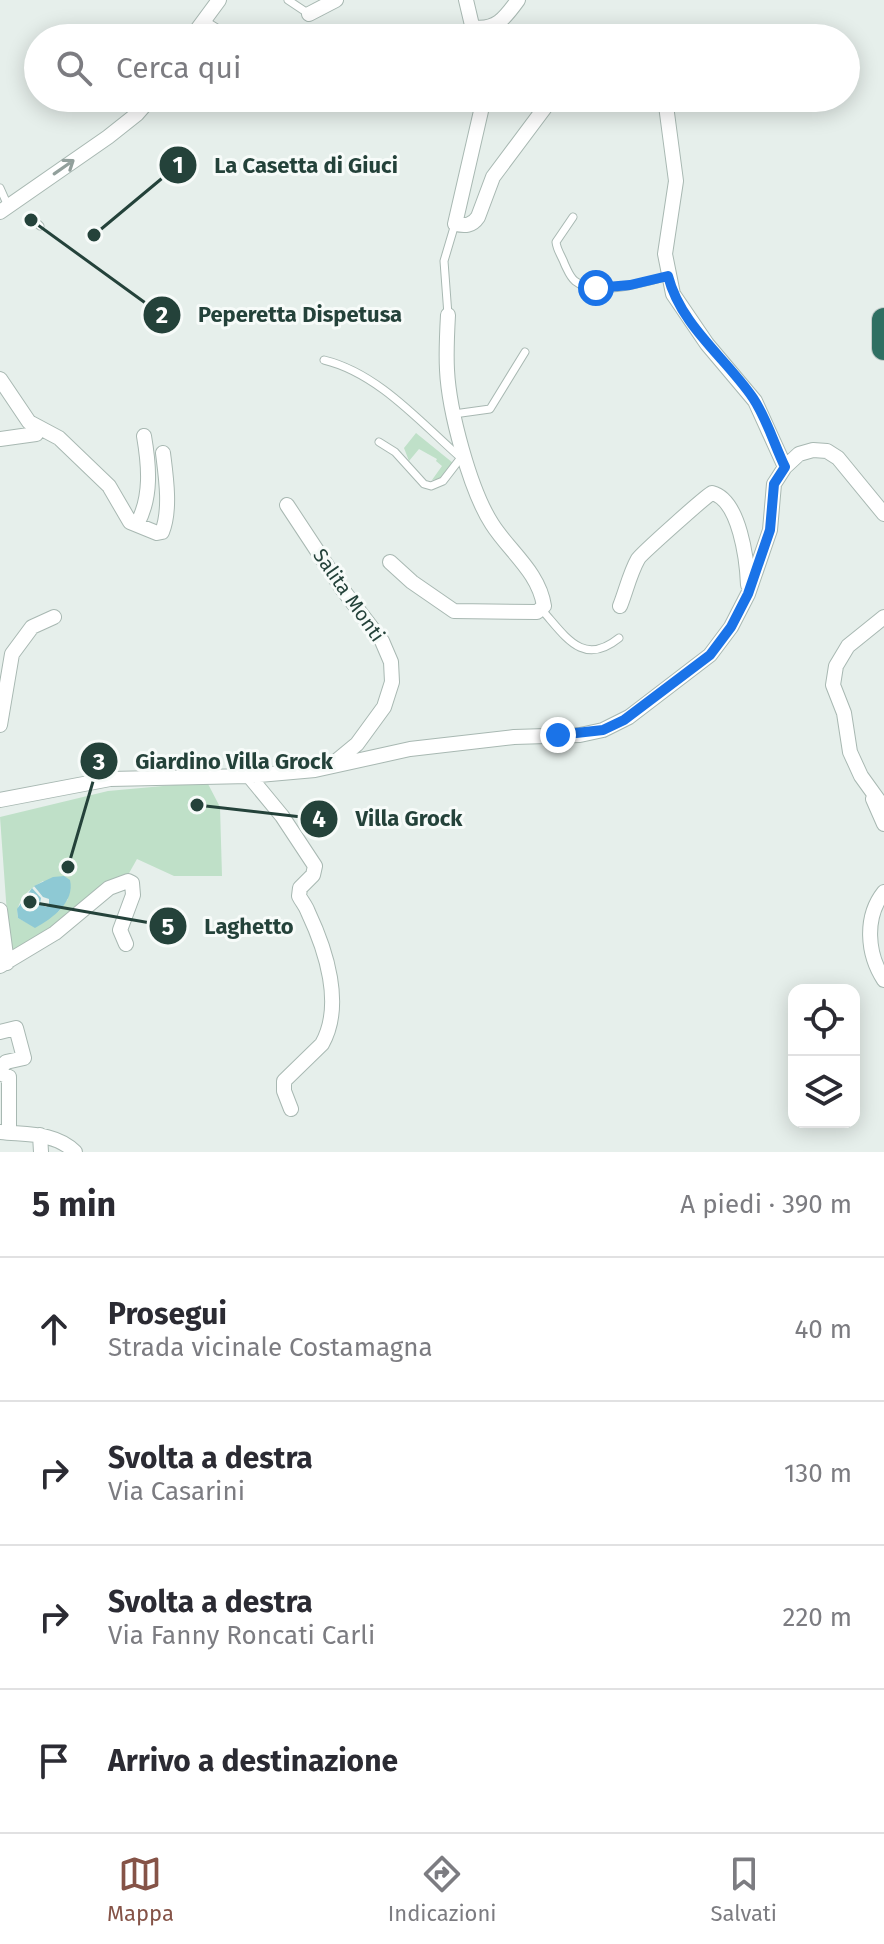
<!DOCTYPE html>
<html lang="it">
<head>
<meta charset="utf-8">
<style>
  body { margin:0; font-family:"Fira Sans",sans-serif; background:#f7f7f7; color:#2b2b33 }
  .controls { position:absolute; right:24px; bottom:24px; display:grid; overflow:hidden; border-radius:16px; box-shadow:0 4px 20px #0003 }
  .controls button { width:72px; height:72px; display:grid; place-items:center; padding:0; border:0; border-bottom:2px solid #e1e1e2; background:#fff; color:#2b2b33; font:40px sans-serif }
  .stop { position:absolute; width:24px; height:24px; margin:-18px; border:6px solid #1a73e8; border-radius:50%; background:#fff }
  .stop.end { background:#1a73e8; border-color:#fff; box-shadow:0 2px 8px #0008 }
  .list { margin:0; padding:0; list-style:none }
  h2 { display:flex; justify-content:space-between; align-items:center; height:104px; margin:0; padding:0 32px; font-size:34px }
  h2 small { font-size:26px; font-weight:400; color:#7c7c81 }
  .list li { display:grid; grid-template-columns:52px 1fr auto; gap:24px; align-items:center; box-sizing:border-box; height:144px; padding:0 32px; border-top:2px solid #e1e1e2 }
  .list b { display:block; font-size:30px; white-space:nowrap }
  .list p { margin:0; font-size:26px; white-space:nowrap; color:#7c7c81 }
  .list em { font-size:26px; font-style:normal; color:#7c7c81 }
  .icon { flex:none; width:44px; height:44px; fill:none; stroke:currentColor; stroke-width:2; stroke-linecap:round; stroke-linejoin:round }
  .map { position:relative; flex:none; width:884px; height:1152px; overflow:hidden }
  .search { position:absolute; background:#fff; box-shadow:0 4px 20px #0003; left:24px; right:24px; top:24px; height:88px; display:flex; align-items:center; gap:20px; box-sizing:border-box; padding:0 28px; border-radius:44px; color:#7c7c81; font-size:30px }
  .sheet { height:680px; background:#fff }
  nav { display:flex; justify-content:space-around; align-items:center; box-sizing:border-box; height:112px; border-top:2px solid #e1e1e2; background:#fff; font-size:22px; color:#7c7c81 }
  nav a { display:grid; justify-items:center; gap:4px }
  nav .on { color:#855347 }
  .map>svg:first-child { display:block }
  .green { fill:#bfe0c8; fill-rule:evenodd }
  .water { fill:#8ec9d4 }
  .lines { fill:none; stroke-linecap:round; stroke-linejoin:round }
  .lane-casing { stroke:#a8b8b2; stroke-width:9 }
  .street-casing { stroke:#a8b8b2; stroke-width:16 }
  .highway-casing { stroke:#c2cac8; stroke-width:26 }
  .lane { stroke:#fff; stroke-width:7 }
  .street { stroke:#fff; stroke-width:14 }
  .highway { stroke:#2f6f62; stroke-width:24 }
  .oneway { stroke:#92a09c }
  .route { stroke:#1a73e8; stroke-width:10 }
  .labels { text-anchor:middle; stroke-width:6; stroke-linejoin:round; paint-order:stroke }
  .street-label { font-size:20px; fill:#24423a; stroke:#f7fbf9 }
  .leader { fill:none; stroke:#24423a; stroke-width:3 }
  .callout-dot { fill:#24423a; stroke:#f7fbf9; stroke-width:3 }
  .mark-label { font-size:24px; text-anchor:middle; font-weight:bold; fill:#fff }
  .callout-label { font-size:22px; text-anchor:middle; font-weight:bold; fill:#24423a; stroke:#f7fbf9; stroke-width:6; stroke-linejoin:round; paint-order:stroke }
</style>
</head>
<body>
<div class="map">
<svg width="884" height="1152" viewBox="0 0 884 1152">
  <rect width="100%" height="100%" fill="#e6efeb"/>
  <path class="green" d="M416 433 453 463 439 479 432 480 442 466 436 461 437 459 419 449 409 461 404 448Z
    M207 782 220 807 222 876H174L137 859 128 875 10 956 0 817 108 791ZM43 881 68 899 59 911 35 927 18 918C15 901 29 889 43 881Z"/>
  <path class="water" d="M64 876 70 880C75 902 53 918 35 928L18 918 17 909 32 888 41 898 40 904 46 907 49 905V899L43 897 34 886 53 877Z"/>
  <g class="lines">
    <defs>
      <path id="lane" d="M288 0 309 14
        M204 20 233 38
        M0 188 8 206
        M573 217 556 242C557 251 562 256 565 265 568 271 570 277 575 281 595 298 646 282 668 276
        M38 224 40 226
        M448 315 444 261 455 224
        M324 360C378 373 420 422 461 458
        M454 414 490 409 525 352
        M379 442 395 452 424 484 431 486 443 481 463 455
        M542 610C566 637 583 667 619 638"/>
      <path id="street" d="M466 0 475 38
        M309 14 336 0
        M472 27C496 31 505 18 518 0
        M650 32 652 38
        M191 38 219 0
        M484 98 455 224C465 226 472 226 478 217L493 177 552 98
        M665 98 676 181 665 254 673 294 707 344 755 401 785 467
        M0 212 108 137 137 114 151 98
        M0 379 29 422 59 438 109 486 130 522 157 533 162 532C171 510 166 477 163 453
        M0 439 36 434 38 427
        M287 505 343 590 382 641 391 662 392 682 384 707 357 744 334 763
        M137 524C152 497 149 465 144 436
        M390 562 412 582 454 611 537 612 544 606C539 572 509 551 492 524 470 490 449 411 447 370 446 352 447 333 448 315
        M620 606C626 591 630 573 638 559 641 554 707 495 712 493 740 500 747 561 748 585
        M884 617 848 646 836 666 833 685 844 713 850 752 861 776 884 808
        M0 725 12 654 32 627 54 617
        M249 776 282 816 315 866 313 875 300 888 299 896C302 902 306 906 308 912 326 950 344 1005 322 1044L284 1081V1091L291 1109
        M873 799 884 824
        M0 800 110 779 249 776 315 770 410 749 514 737 580 735 603 730 629 717 710 655 731 627 748 594 770 530 774 484 785 467 799 454 813 450 827 451 838 458 884 514
        M884 892C864 917 867 954 884 980
        M0 910 7 963
        M0 966 55 933 109 888 128 881 132 883 133 895 120 930 126 944
        M0 1032 16 1028 24 1058 6 1062 0 1069
        M0 1073 9 1077V1133
        M0 1132C26 1135 55 1132 75 1152
        M40 1135 41 1152"/>
      <path id="highway" d="M884 320V348"/>
    </defs>
    <use href="#lane" class="lane-casing"/>
    <use href="#street" class="street-casing"/>
    <use href="#highway" class="highway-casing"/>
    <use href="#lane" class="lane"/>
    <use href="#street" class="street"/>
    <use href="#highway" class="highway"/>
  </g>
  <defs><path id="oneway-shaft" d="M-6 0H5M1.5-3L5.5 0L1.5 3" fill="none" stroke-width="1.6" stroke-linecap="round" stroke-linejoin="round" transform="scale(2)"/></defs>
  <use class="oneway" href="#oneway-shaft" transform="translate(64 167) rotate(-35)"/>
  <g class="lines">
    <path class="route" d="M558 735 603 730 624 720 710 655 731 627 748 594 770 530 774 484 785 467C774 444 767 419 753 398 725 357 681 326 668 276L630 285 596 288"/>
  </g>
  <g class="labels">
    <g class="street-label">
      <text transform="translate(349 595) rotate(55)" y="7">Salita Monti</text>
    </g>
  </g>
  <path class="leader" d="M94 235L178 165M31 220L162 315M68 867L99 761M197 805L319 819M30 902L168 926"/>
  <g class="callout-dot">
    <circle cx="94" cy="235" r="8"/>
    <circle cx="31" cy="220" r="8"/>
    <circle cx="68" cy="867" r="8"/>
    <circle cx="197" cy="805" r="8"/>
    <circle cx="30" cy="902" r="8"/>
    <circle cx="178" cy="165" r="20"/>
    <circle cx="162" cy="315" r="20"/>
    <circle cx="99" cy="761" r="20"/>
    <circle cx="319" cy="819" r="20"/>
    <circle cx="168" cy="926" r="20"/>
  </g>
  <g class="mark-label">
    <text x="178" y="173">1</text>
    <text x="162" y="323">2</text>
    <text x="99" y="770">3</text>
    <text x="319" y="827">4</text>
    <text x="168" y="935">5</text>
  </g>
  <g class="callout-label">
    <text x="306" y="173">La Casetta di Giuci</text>
    <text x="300" y="322">Peperetta Dispetusa</text>
    <text x="234" y="769">Giardino Villa Grock</text>
    <text x="409" y="826">Villa Grock</text>
    <text x="249" y="934">Laghetto</text>
  </g>
</svg>
<div class="controls">
<button><svg class="icon" aria-label="locate" viewBox="0 0 24 24"><circle cx="12" cy="12" r="6"/><path d="M12 2v4M12 18v4M2 12h4M18 12h4"/></svg></button>
<button><svg class="icon" aria-label="layers" viewBox="0 0 24 24"><path d="M12 4l9 5-9 5-9-5zM3 14l9 5 9-5"/></svg></button>
</div>
<div class="stop" style="left:596px;top:288px"></div>
<div class="stop end" style="left:558px;top:735px"></div>
<div class="search"><svg class="icon" aria-label="search" viewBox="0 0 24 24"><circle cx="10" cy="10" r="6"/><path d="M15 15l6 6"/></svg>Cerca qui</div>
</div>
<section class="sheet">
<h2>5 min<small>A piedi · 390 m</small></h2>
<ul class="list">
<li><svg class="icon" aria-label="ahead" viewBox="0 0 24 24"><path d="M12 20V5M6 11l6-6 6 6"/></svg><div><b>Prosegui</b><p>Strada vicinale Costamagna</p></div><em>40 m</em></li>
<li><svg class="icon" aria-label="right" viewBox="0 0 24 24"><path d="M7 20v-9h11M14 6l5 5-5 5"/></svg><div><b>Svolta a destra</b><p>Via Casarini</p></div><em>130 m</em></li>
<li><svg class="icon" aria-label="right" viewBox="0 0 24 24"><path d="M7 20v-9h11M14 6l5 5-5 5"/></svg><div><b>Svolta a destra</b><p>Via Fanny Roncati Carli</p></div><em>220 m</em></li>
<li><svg class="icon" aria-label="arrive" viewBox="0 0 24 24"><path d="M6 21V4h12l-3 4 3 4H6"/></svg><div><b>Arrivo a destinazione</b></div></li>
</ul>
</section>
<nav>
<a class="on"><svg class="icon" aria-label="map" viewBox="0 0 24 24"><path d="M3 6l6-2 6 2 6-2v14l-6 2-6-2-6 2zM9 4v14M15 6v14"/></svg>Mappa</a>
<a><svg class="icon" aria-label="directions" viewBox="0 0 24 24"><path d="M12 3l9 9-9 9-9-9zM9 14v-3h6M13 9l2 2-2 2"/></svg>Indicazioni</a>
<a><svg class="icon" aria-label="saved" viewBox="0 0 24 24"><path d="M7 4h10v16l-5-4-5 4z"/></svg>Salvati</a>
</nav>
</body>
</html>
